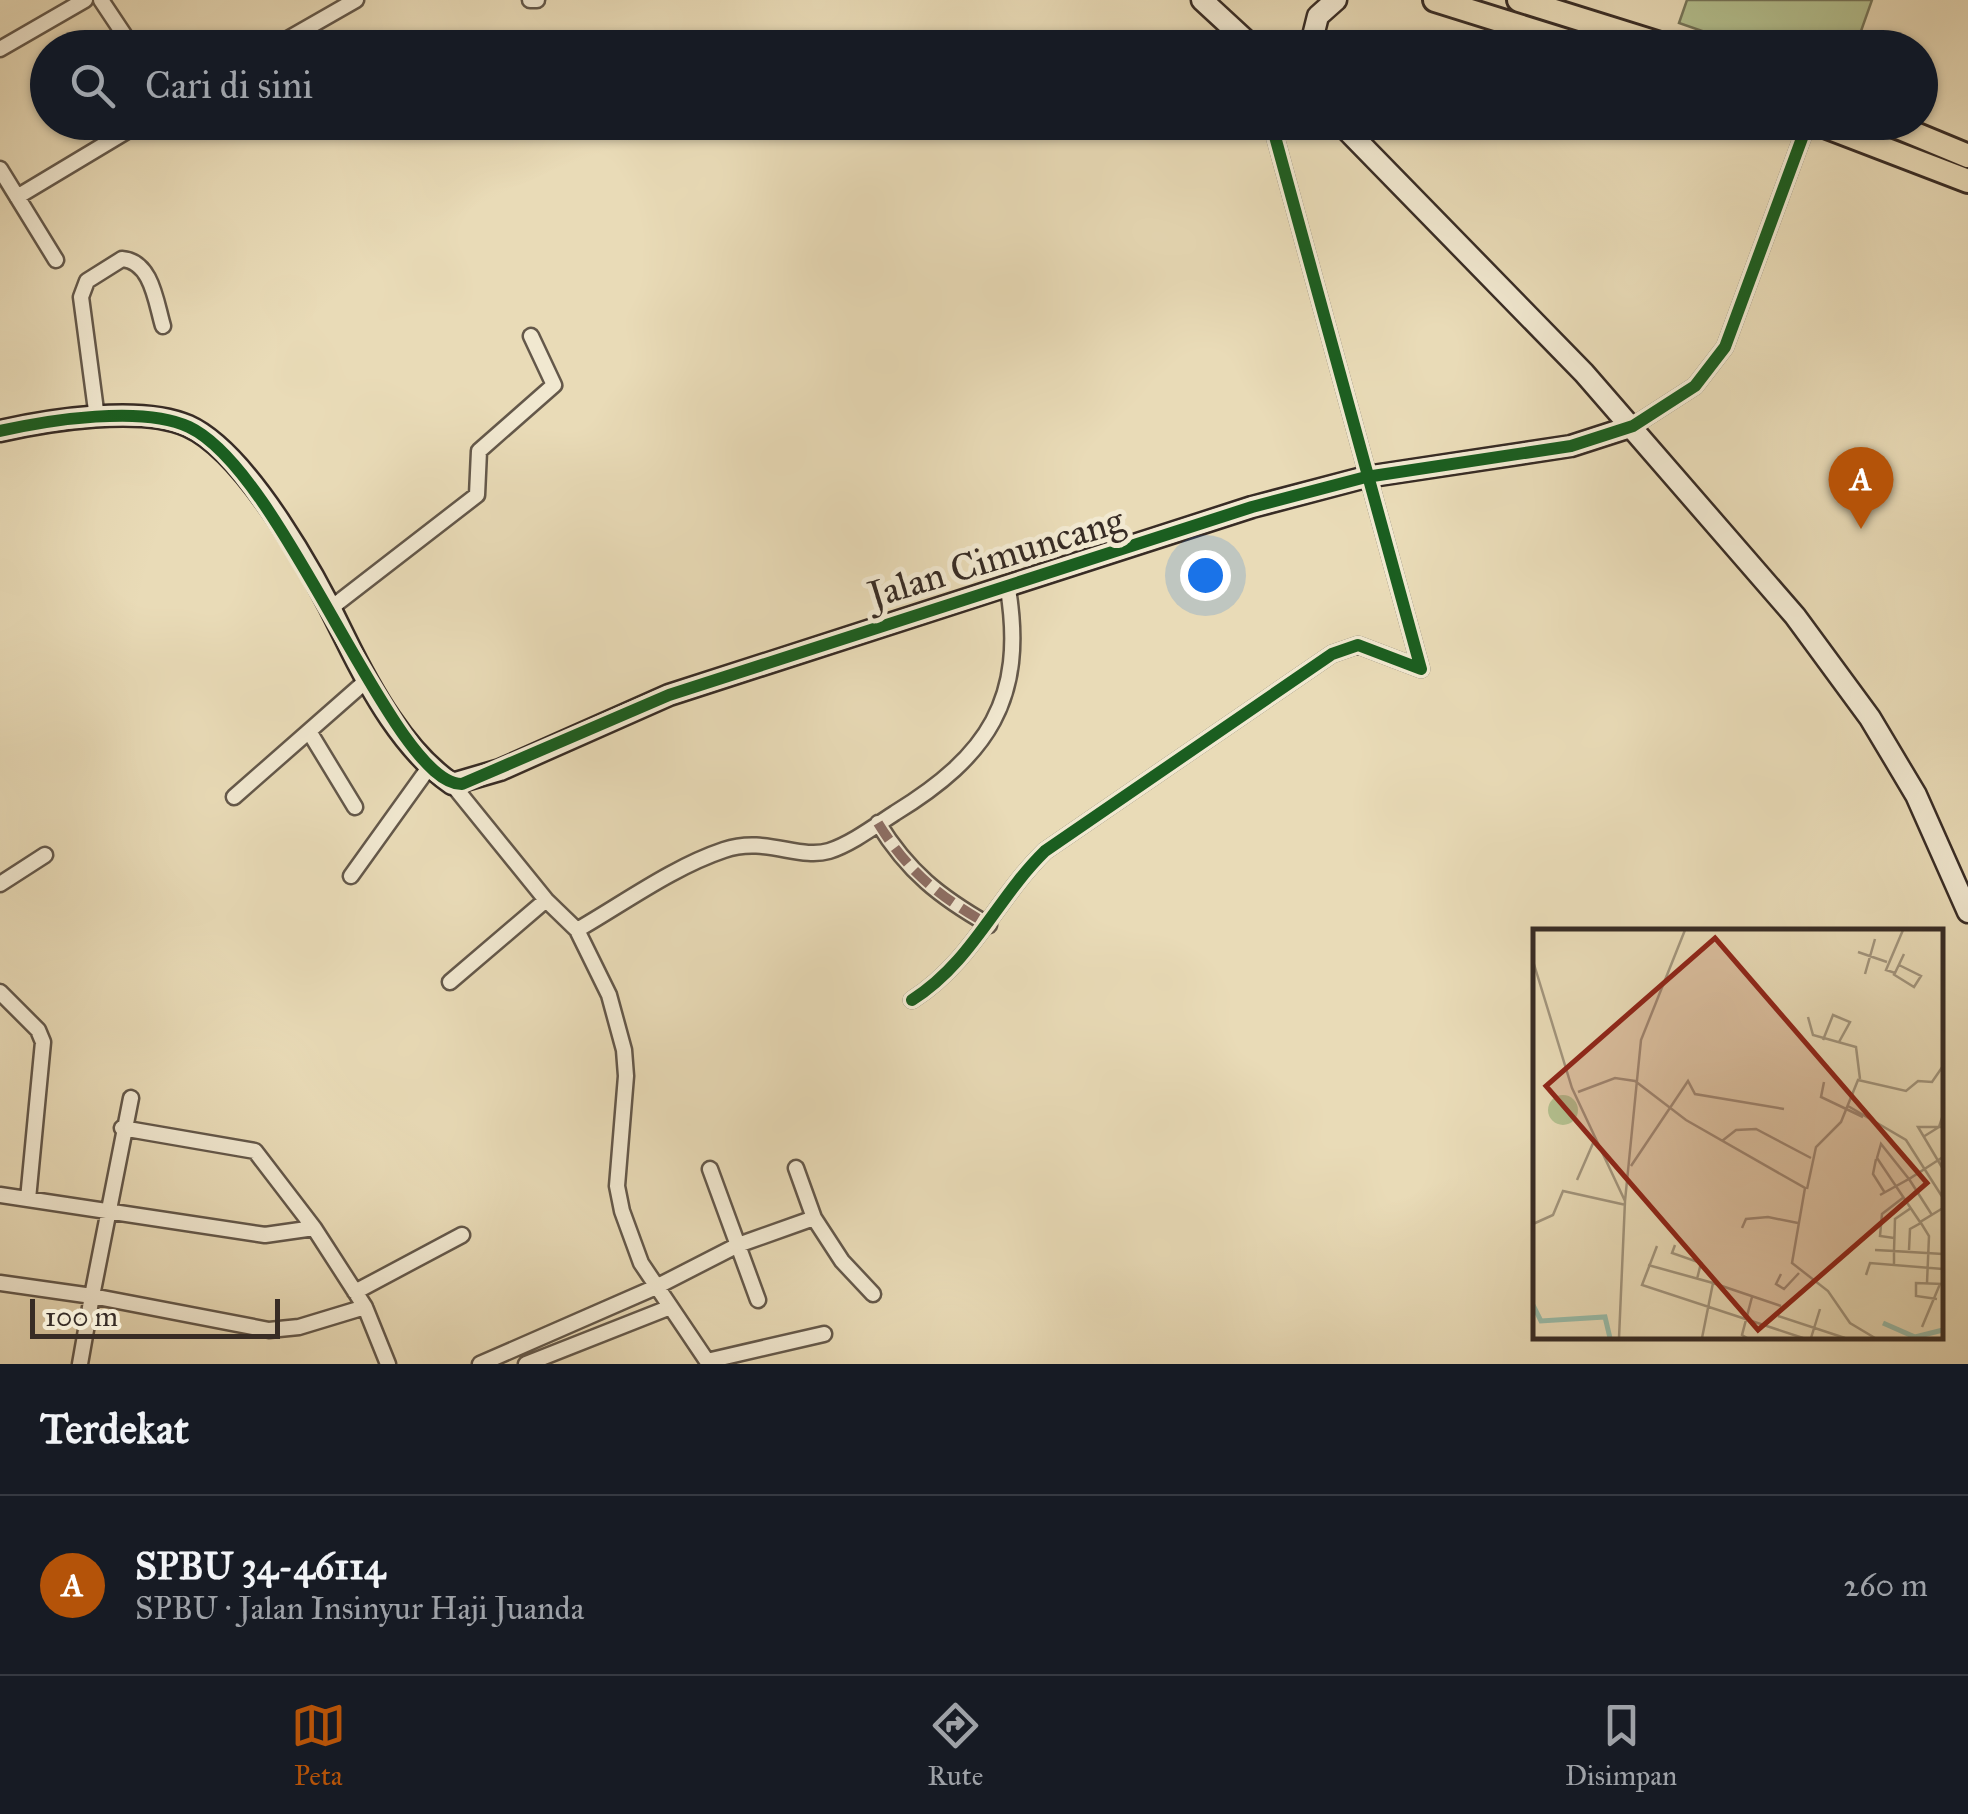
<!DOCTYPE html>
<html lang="id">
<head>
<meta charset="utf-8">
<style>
  body { margin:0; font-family:"IM FELL Great Primer",serif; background:#242831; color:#f1f3f6 }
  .scale { position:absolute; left:30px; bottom:25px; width:250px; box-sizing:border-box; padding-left:10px; border:5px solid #382c25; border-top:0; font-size:28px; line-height:35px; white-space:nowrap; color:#382c25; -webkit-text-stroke:8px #f1e8d0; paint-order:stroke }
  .you { position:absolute; left:1205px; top:575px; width:35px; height:35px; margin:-25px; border:8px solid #fff; border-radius:50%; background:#1a73e8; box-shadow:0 0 0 15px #1a73e833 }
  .badge { display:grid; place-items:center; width:65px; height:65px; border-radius:50%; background:#b45309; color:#fff; font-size:32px; font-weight:700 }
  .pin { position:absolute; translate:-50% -82px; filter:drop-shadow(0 2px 5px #0008) }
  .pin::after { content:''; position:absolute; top:52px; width:35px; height:30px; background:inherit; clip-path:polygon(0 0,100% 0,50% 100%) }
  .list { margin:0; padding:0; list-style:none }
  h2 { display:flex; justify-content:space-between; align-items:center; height:130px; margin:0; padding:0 40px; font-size:42px }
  h2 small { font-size:32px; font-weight:400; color:#9ea1a6 }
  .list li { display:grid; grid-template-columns:65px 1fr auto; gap:30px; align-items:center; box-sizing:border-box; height:180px; padding:0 40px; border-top:2px solid #363941 }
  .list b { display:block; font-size:38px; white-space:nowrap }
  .list p { margin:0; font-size:32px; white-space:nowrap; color:#9ea1a6 }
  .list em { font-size:32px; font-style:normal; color:#9ea1a6 }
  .icon { flex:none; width:55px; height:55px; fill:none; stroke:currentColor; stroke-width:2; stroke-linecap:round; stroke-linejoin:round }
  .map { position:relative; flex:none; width:1968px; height:1364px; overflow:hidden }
  .search { position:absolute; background:#171b24; box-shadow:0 2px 8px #0004; left:30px; right:30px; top:30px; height:110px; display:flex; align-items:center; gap:25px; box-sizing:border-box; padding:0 35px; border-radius:55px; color:#9ea1a6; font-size:38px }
  .sheet { height:310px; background:#171b24 }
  nav { display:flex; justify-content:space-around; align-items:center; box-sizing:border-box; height:140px; border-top:2px solid #363941; background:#171b24; font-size:28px; color:#9ea1a6 }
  nav a { display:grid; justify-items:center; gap:5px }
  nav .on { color:#b45309 }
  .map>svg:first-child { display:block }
  .green { fill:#b4c190; stroke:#76765a; stroke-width:2.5 }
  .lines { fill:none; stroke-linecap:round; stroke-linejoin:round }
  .street-casing { stroke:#64584a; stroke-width:19 }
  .secondary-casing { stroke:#382c25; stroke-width:25 }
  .primary-casing { stroke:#382c25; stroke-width:28 }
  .street { stroke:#f1e8d0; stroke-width:14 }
  .secondary { stroke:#f1e8d0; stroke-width:20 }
  .primary { stroke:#e9dbb7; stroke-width:22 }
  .quiet { stroke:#8d6e63; stroke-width:10; stroke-dasharray:20 10; stroke-linecap:butt }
  .cycleway-casing { stroke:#f1e8d0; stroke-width:19 }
  .cycleway { stroke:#1b5e20; stroke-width:12 }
  .labels { text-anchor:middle; stroke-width:10; stroke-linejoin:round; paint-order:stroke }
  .street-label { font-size:38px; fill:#382c25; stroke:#f1e8d0 }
  .inset-river { fill:none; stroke:#99bca9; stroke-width:5 }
  .inset-road { fill:none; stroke:#a2957d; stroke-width:2.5 }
  .view { fill:#8f2418; fill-opacity:0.15; stroke:#8f2418; stroke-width:5 }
  .inset-edge { fill:none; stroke:#382c25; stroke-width:5 }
</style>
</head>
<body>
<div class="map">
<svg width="1968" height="1364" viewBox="0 0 1968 1364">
  <rect width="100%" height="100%" fill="#e9dbb7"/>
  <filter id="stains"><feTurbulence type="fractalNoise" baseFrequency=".002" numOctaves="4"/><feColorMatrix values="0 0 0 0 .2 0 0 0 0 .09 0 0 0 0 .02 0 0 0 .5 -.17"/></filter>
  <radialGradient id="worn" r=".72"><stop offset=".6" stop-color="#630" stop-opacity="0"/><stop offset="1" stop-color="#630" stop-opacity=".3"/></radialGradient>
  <path class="green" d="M1687 0H1872L1855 48 1748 47 1679 23Z"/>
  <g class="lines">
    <defs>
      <path id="street" d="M101 0 133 48
        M530 0H537
        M272 48 356 0
        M0 49 85 0
        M0 169 56 260
        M17 197 142 122
        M97 418 81 297 87 281 122 259C152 261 156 303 163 326
        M1633 426 1695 386 1725 347 1808 122
        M331 608 477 495 479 451 554 385 531 336
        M310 733 355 807
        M452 784 546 900 577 930 609 995 624 1050 626 1076 617 1186 622 1211 641 1263 709 1364
        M234 797 366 681
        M878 823C908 872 940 897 989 925
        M351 876 430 766
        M0 884 45 855
        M577 930C624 903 673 867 724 850 765 836 799 860 829 851 851 844 875 826 895 813 988 756 1026 699 1008 589
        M450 982 546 900
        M0 992 38 1030 43 1042 28 1199
        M912 1000C972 962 996 899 1045 851L1332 654 1358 645 1421 669 1271 122
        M122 1128 255 1151 314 1228
        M796 1168 814 1218
        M710 1169 758 1300
        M0 1195 265 1235 314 1228 365 1307 299 1327 269 1330 92 1296 80 1364
        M0 1283 92 1296 131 1098
        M355 1292 462 1235
        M365 1307 388 1364
        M707 1361 824 1334
        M480 1364 656 1287 738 1245 814 1218 842 1261 873 1294
        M526 1364 668 1308"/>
      <path id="secondary" d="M1202 0 1254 48
        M1310 48 1318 16 1336 0
        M1339 122 1584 373 1795 616 1870 718 1916 795 1968 912
        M0 431C49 420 141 405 188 426 248 453 317 579 345 638 370 689 404 751 452 784L500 770 669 695 1252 507 1366 477 1571 446 1633 426"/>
      <path id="primary" d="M1435 0 1589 48
        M1519 0 1673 48
        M1814 122 1968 181
        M1886 122 1968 156"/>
    </defs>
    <use href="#street" class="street-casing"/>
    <use href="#secondary" class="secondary-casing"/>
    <use href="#primary" class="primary-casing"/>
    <use href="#street" class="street"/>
    <use href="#secondary" class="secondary"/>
    <use href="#primary" class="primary"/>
    <path class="quiet" d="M878 823C908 872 940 897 989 925"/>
    <defs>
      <path id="cycleway" d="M0 431C49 420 143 405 189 427 285 472 393 785 462 784L669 695 1252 507 1366 477 1571 446 1633 426 1695 386 1725 347 1808 122
        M912 1000C972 962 996 899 1045 851L1332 654 1358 645 1421 669 1271 122"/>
    </defs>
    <use href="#cycleway" class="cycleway-casing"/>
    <use href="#cycleway" class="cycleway"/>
  </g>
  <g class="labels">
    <g class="street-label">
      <text transform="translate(996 557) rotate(-17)" y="13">Jalan Cimuncang</text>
    </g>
  </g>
  <g transform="translate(1533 929)">
    <rect width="410" height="410" fill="#e9dbb7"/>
    <path d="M15 181a15 15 0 1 1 30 0a15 15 0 1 1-30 0Z" fill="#b4c190"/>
    <path class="inset-river" d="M0 376 8 392 72 388 77 409M350 394 382 408 410 401"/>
    <path class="inset-road" d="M370 1 353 41 362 44 371 25M325 23 354 33M0 32 39 159 92 272 86 409M332 45 342 10M360 45 381 58 388 47 366 36M275 88 280 106 323 118 327 150M290 111 300 86 317 93 306 113M291 153 288 168 330 188M45 163 82 149 102 152 153 191 272 259 259 334 295 362 317 394 342 409M315 177 373 211 410 269M410 198H385L410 240M390 208 406 198 410 186M189 212 203 201 223 200 278 229M410 228 376 250 348 215 344 229 387 293 410 279M343 230 340 245 352 264M98 237 155 152 162 165 251 180M44 251 61 212M274 260 283 218 308 193 325 151 373 162 385 152 399 153 410 137M347 266 376 250 399 286M92 272 108 111 152 1M378 279 362 290 361 322 410 325M0 295 20 286 30 262 93 276M209 299 213 290 235 288 265 294M361 309 347 307 349 285 371 268M142 316 139 324 168 334 164 350M124 317 109 356 270 409M342 321 361 322V336M376 321 377 300 388 294 396 307 394 354M115 336 180 354 169 409M248 345 243 355 251 360 266 344M333 346 337 334 410 340M180 354 248 377M404 370 383 367V354L410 355M245 387 312 409M389 398 407 355M214 409 209 406 219 368M278 409 287 380"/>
    <path class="view" d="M182 9 394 254 225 401 13 157Z"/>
    <rect width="410" height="410" class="inset-edge"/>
  </g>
  <rect width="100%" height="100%" filter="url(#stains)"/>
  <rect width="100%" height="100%" fill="url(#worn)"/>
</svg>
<div class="scale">100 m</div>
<div class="you"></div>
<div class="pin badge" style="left:1861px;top:529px">A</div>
<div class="search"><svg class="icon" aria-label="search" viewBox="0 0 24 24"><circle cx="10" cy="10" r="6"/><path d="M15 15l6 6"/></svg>Cari di sini</div>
</div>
<section class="sheet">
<h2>Terdekat<small></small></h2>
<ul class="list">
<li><span class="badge">A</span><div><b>SPBU 34-46114</b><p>SPBU · Jalan Insinyur Haji Juanda</p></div><em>260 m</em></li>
</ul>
</section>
<nav>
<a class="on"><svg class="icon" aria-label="map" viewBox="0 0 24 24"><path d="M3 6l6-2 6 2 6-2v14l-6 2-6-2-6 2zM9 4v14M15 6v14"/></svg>Peta</a>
<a><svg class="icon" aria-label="directions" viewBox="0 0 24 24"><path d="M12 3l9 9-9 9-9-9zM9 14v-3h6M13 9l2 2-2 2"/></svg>Rute</a>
<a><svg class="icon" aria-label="saved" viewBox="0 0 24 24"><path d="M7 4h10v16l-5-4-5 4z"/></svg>Disimpan</a>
</nav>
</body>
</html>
